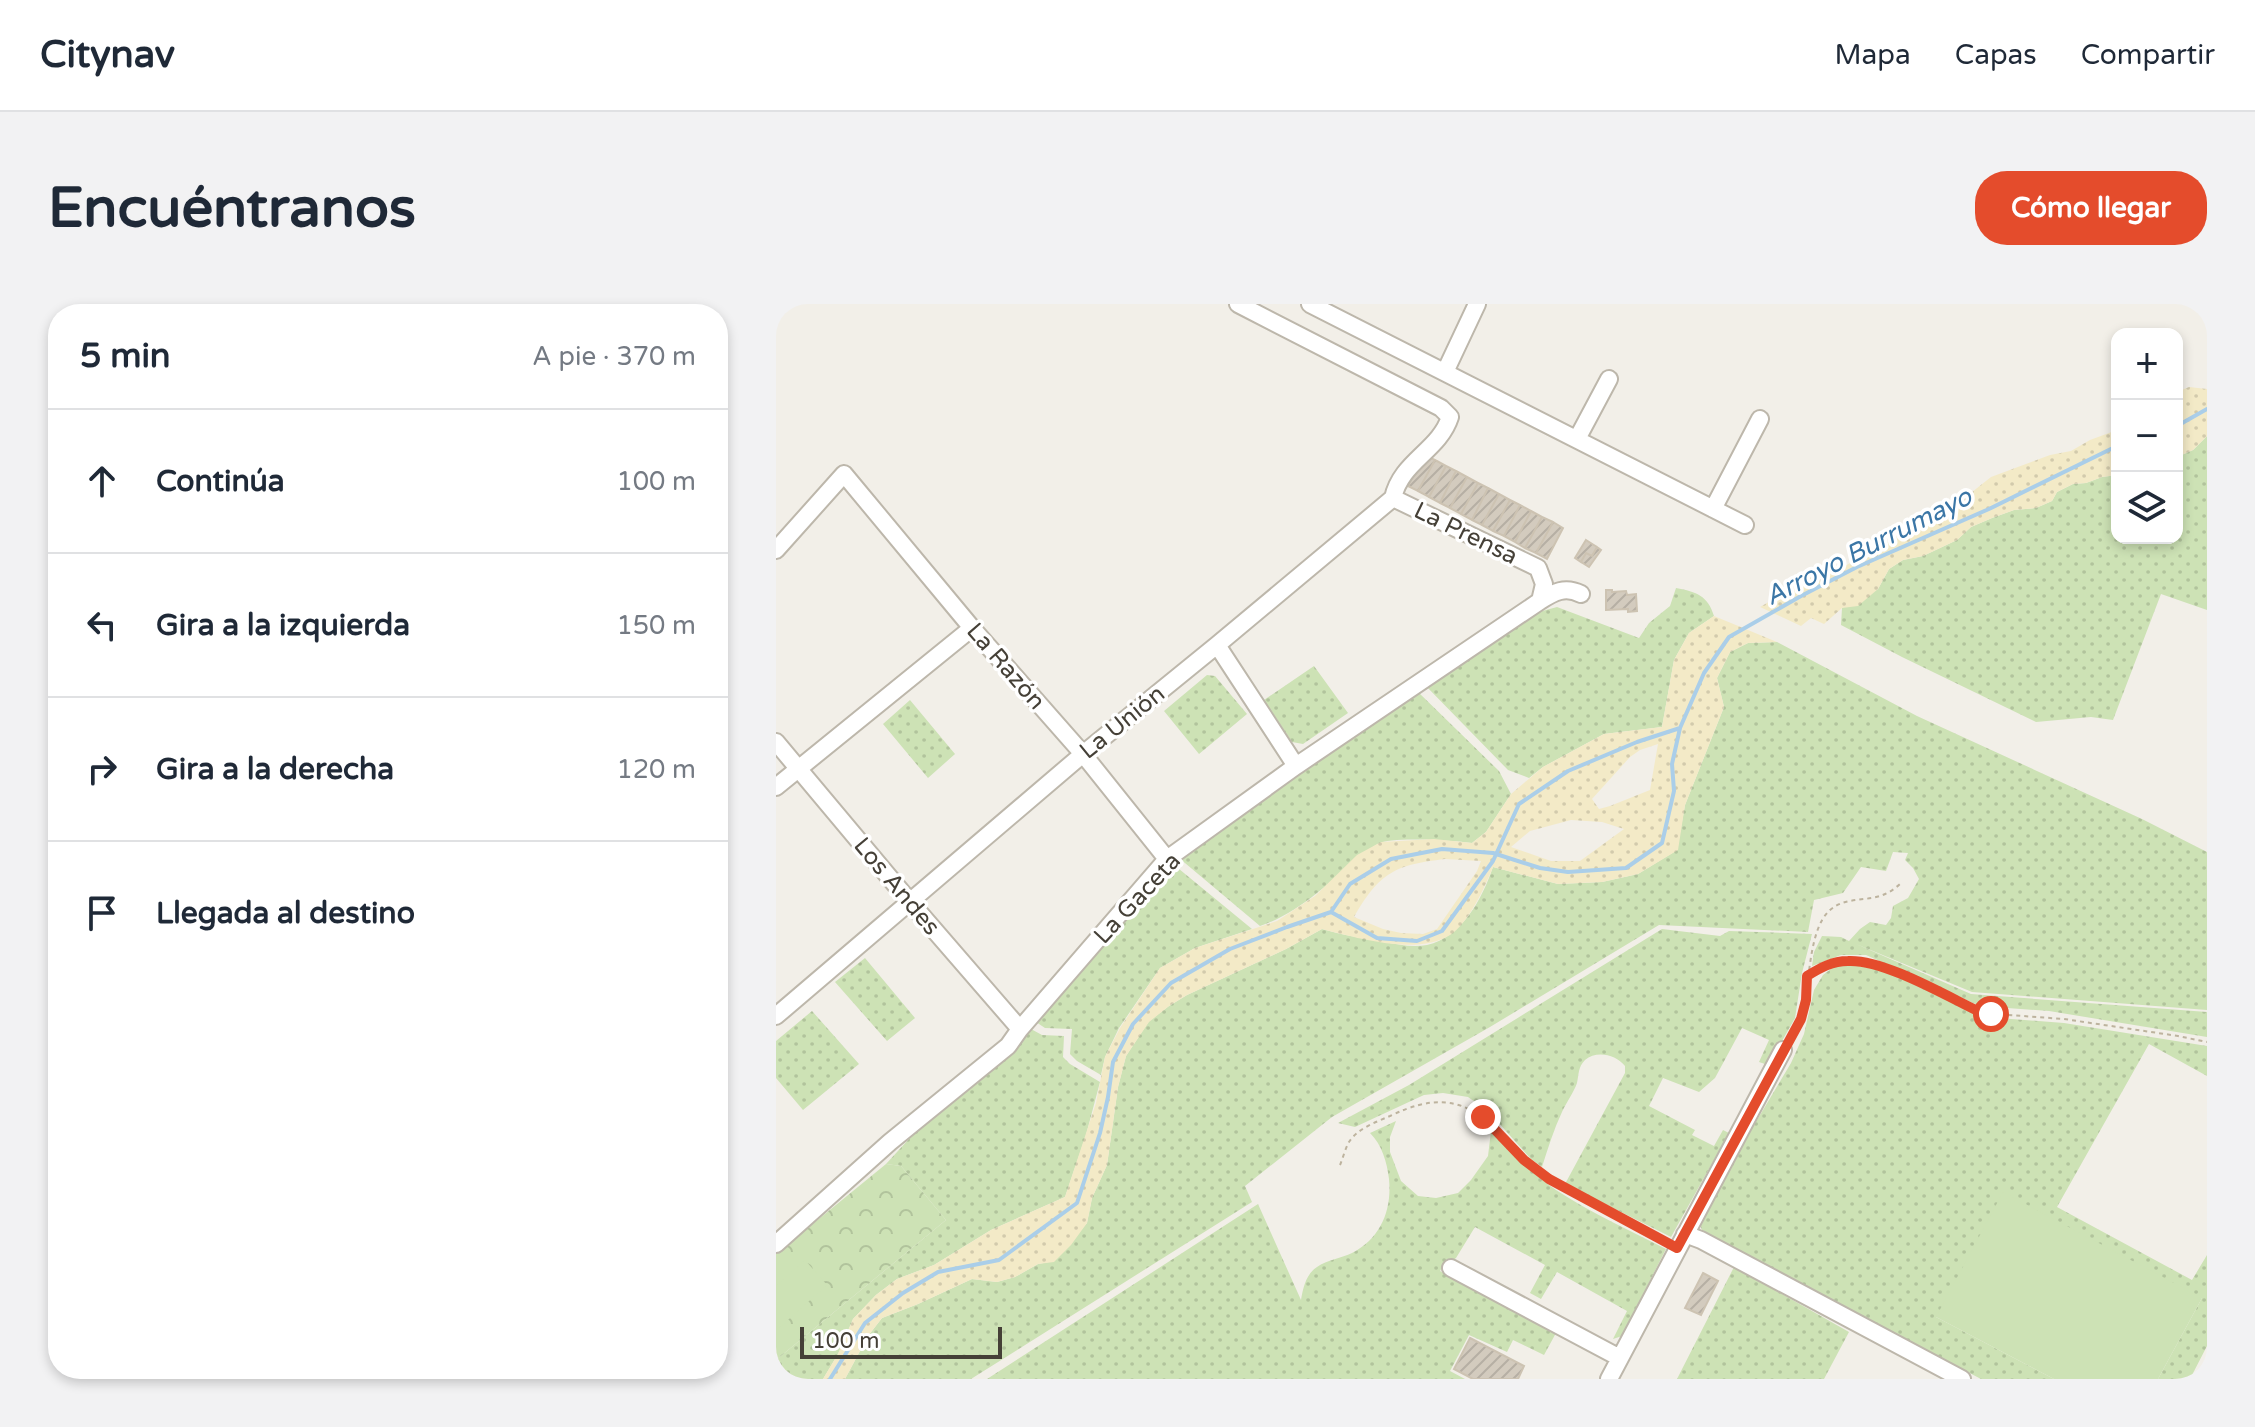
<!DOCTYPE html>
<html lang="es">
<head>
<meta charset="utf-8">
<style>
  body { margin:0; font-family:"Varela Round",sans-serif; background:#f2f2f3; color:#1f2937 }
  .controls { position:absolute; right:24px; top:24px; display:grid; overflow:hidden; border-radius:16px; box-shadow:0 4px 12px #0003 }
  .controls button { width:72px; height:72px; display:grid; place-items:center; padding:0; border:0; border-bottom:2px solid #e0e1e3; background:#fff; color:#1f2937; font:40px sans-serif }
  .scale { position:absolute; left:24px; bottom:20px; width:202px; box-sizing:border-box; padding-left:8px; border:4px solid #454037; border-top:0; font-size:22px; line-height:28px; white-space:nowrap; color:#454037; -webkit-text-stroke:6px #fff; paint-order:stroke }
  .stop { position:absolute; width:24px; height:24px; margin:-18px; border:6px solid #e44c2c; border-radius:50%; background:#fff }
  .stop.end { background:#e44c2c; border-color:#fff; box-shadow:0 2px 8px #0008 }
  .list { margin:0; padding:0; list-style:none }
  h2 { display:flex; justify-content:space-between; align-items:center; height:104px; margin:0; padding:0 32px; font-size:34px }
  h2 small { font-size:26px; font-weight:400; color:#747a83 }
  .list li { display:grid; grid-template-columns:52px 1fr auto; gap:24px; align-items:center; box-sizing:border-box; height:144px; padding:0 32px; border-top:2px solid #e0e1e3 }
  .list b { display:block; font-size:30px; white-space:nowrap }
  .list em { font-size:26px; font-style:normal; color:#747a83 }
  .icon { flex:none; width:44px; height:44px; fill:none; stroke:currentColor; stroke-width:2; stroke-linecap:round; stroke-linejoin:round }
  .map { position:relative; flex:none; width:1431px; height:1075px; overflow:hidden; border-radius:32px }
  header { display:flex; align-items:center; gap:48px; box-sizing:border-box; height:112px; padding:0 40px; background:#fff; border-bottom:2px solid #e0e1e3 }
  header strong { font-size:38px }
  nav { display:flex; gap:44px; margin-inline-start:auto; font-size:28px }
  .intro { display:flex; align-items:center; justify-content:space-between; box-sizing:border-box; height:192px; padding:0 48px }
  h1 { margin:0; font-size:56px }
  .button { padding:20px 36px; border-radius:32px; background:#e44c2c; color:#fff; font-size:28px; font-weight:700 }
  main { display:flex; gap:48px; padding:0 48px }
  aside { flex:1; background:#fff; border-radius:32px; box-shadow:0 4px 12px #0003 }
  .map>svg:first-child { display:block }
  .grass { fill:url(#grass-dots) }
  .sand { fill:url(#sand-dots); fill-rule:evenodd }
  .park { fill:url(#park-crowns) }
  .pitch { fill:#cde2b5 }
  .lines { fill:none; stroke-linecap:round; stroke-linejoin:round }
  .stream { stroke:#aacee9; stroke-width:4 }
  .building { fill:url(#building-hatch); stroke:#cdc3b2; stroke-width:2 }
  .minor-casing { stroke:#bdb7ab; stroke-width:20 }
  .path { stroke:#bdb39e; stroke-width:2; stroke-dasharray:4 4; stroke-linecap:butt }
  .minor { stroke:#fff; stroke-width:16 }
  .route { stroke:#e44c2c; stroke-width:10 }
  .labels { text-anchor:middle; stroke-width:7; stroke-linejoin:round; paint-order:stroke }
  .street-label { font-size:24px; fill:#454037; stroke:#fff }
  .water-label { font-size:26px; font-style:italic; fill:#3b76a6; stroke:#fff }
</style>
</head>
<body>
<header>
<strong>Citynav</strong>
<nav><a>Mapa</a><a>Capas</a><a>Compartir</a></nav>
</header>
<div class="intro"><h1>Encuéntranos</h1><a class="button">Cómo llegar</a></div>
<main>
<aside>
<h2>5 min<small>A pie · 370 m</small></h2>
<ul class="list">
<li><svg class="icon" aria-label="ahead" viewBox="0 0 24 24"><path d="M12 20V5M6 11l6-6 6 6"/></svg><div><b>Continúa</b></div><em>100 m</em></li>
<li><svg class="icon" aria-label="left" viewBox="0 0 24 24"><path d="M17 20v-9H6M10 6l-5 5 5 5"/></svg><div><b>Gira a la izquierda</b></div><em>150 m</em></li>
<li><svg class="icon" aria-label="right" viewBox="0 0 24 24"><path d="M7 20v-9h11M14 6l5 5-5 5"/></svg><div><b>Gira a la derecha</b></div><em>120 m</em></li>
<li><svg class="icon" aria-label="arrive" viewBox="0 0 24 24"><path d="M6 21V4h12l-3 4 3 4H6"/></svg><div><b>Llegada al destino</b></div></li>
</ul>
</aside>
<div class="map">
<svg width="1431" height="1075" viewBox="0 0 1431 1075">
  <defs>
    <pattern id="grass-dots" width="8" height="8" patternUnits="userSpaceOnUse" patternTransform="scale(2)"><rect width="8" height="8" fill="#cde2b5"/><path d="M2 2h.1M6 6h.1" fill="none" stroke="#b1c39c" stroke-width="1.8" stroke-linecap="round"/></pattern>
    <pattern id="sand-dots" width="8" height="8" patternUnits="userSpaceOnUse" patternTransform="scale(2)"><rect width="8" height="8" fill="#f3eac7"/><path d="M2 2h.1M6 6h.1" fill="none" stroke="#d2caac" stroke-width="1.8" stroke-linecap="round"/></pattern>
    <pattern id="park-crowns" width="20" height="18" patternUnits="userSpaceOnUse" patternTransform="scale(2)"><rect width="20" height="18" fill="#cde2b5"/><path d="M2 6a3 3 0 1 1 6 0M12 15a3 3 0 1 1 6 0" fill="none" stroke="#b1c39c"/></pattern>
    <pattern id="building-hatch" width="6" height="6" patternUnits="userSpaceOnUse" patternTransform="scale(2)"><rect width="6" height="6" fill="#d3cbbe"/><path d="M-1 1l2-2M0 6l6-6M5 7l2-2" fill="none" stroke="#b6afa4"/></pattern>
  </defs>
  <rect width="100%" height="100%" fill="#f2efe8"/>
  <path class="grass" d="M1431 132V306L1385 290 1337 416 1315 413 1260 418 1126 353 1065 321 1066 304 1102 285 1113 265 1127 256 1147 252 1181 236 1195 223 1216 214 1238 206 1260 204 1276 197 1281 188 1297 180 1310 179 1326 173 1341 171V234H1401V153L1417 146Z
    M900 284C921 288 932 292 938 312L913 329 898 356 886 423 828 430 767 463 753 474 732 466 648 380 759 309 781 303 863 334 873 319 894 302Z
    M1001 338 1141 412 1366 515 1431 548V706L1196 688 1080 640 1195 690 1431 708V733L1273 707 1204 702 1090 651H1065L1036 662 1038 648 1046 632 1065 633 1073 637 1084 625 1094 618 1110 621 1115 614 1117 602 1132 594 1143 575 1137 564 1129 556 1132 549 1117 548 1110 567 1085 563 1067 589 1038 596 1032 628 883 621 714 723 556 813 469 882 476 898 195 1075H69L92 1032 106 1014 142 1000 196 975 221 978 239 973 262 960 278 957 311 919 316 894 331 861 342 783 350 752 373 717 393 702 411 691 510 645 546 625C566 631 586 634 607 638 621 640 636 644 651 641 686 633 706 595 717 563L782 580 826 578 862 570 901 546 909 501 948 403 941 374 954 348 972 339Z
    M538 362 572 409 527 440 516 438 488 396Z
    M431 371 439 372 471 410 423 450 388 407Z
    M640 386 723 467 735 490 710 528 696 539C678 537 616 532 602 540 595 543 589 550 582 555 551 580 523 609 484 622L403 554Z
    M134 396 179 450 152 474 107 420Z
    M397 560 476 625 419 644 384 664 343 724 329 753 325 771 301 757 294 750 296 725 269 724 260 718Z
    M886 625 944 632 953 627 1036 630 1026 669 1019 714 1002 744 999 743 989 760 983 758 993 736 966 724 939 774 923 788 887 774 873 802 919 826 916 831 938 842 947 826 953 829 895 933 789 880 849 769V762C840 751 821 746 809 756 802 763 803 770 801 779 798 788 790 799 786 808 778 825 772 844 766 863L755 855 712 807 692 793 667 789 648 791 579 823 562 819 633 781Z
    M89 654 139 714 111 737 59 678Z
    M1060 661H1084L1105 665 1209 713 1288 719 1431 742V772L1373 740 1281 903 1416 976 1431 951V1042L1414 1075H1382L1426 994 1160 1013 1278 1075H1205L927 929 924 920 929 903 1015 759 1028 730 1038 686 1047 671Z
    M36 707 83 760 27 806 0 774V737Z
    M255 725 266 731 288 732 287 753 294 760 324 778 310 831 289 893 215 926 158 961 121 975 100 991 77 1015 62 1050 47 1075H0V1056L170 916 125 862 110 860 132 836 249 732Z
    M620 817 614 833V848L625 877 642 892 660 894 682 889 695 876 712 852 715 827C735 849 756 869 780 886 815 909 853 926 890 945L846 1032 837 1035 851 1007 781 968 765 995 754 989 769 961 699 923 680 954 676 957 671 955 664 967 780 1029 768 1051 737 1036 731 1048 693 1031 674 1067 689 1075H211L482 900 525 996C527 984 530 970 541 963 551 956 566 954 576 949 605 934 616 906 613 875 611 858 606 841 594 829Z
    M958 963 1073 1028 1048 1075H901Z"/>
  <path class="sand" d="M1413 83 1431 85V132L1417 146 1401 153V88Z
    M1341 126V171L1326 173 1310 179 1297 180 1281 188 1276 197 1260 204 1238 206 1216 214 1195 223 1181 236 1147 252 1127 256 1113 265 1102 285 1082 302 1066 304 1048 320 1035 314 1025 322 984 303 1034 274 1061 266 1103 244 1120 232 1158 213 1173 211 1191 192 1215 173 1274 151 1295 147 1314 136Z
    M938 312 1001 338 972 339 954 348 941 374 948 403 909 501 902 546 862 570 826 578 782 580 717 563C709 583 692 620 674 631 641 652 582 634 546 625L510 645 411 691 393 702 373 718 350 752 342 783 331 861 316 894 311 919 295 941 278 958 262 960 239 973 221 978 196 975 142 1000 106 1014 92 1032 69 1075H47L62 1050 77 1015 100 991 121 975 158 961 215 926 289 893 320 799 329 753 344 724 384 664 419 644 501 617 539 592 581 551 605 538 658 535 696 539 710 528 735 490 767 463 828 430 886 423 898 356 913 329ZM882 440 874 486 834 502 823 505 816 495 854 453 864 446ZM795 516 826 518 848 525 804 557H775L735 543 754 527ZM669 555 705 557 701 567 661 625 647 630 625 629 607 625 578 613C604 568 619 561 669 555Z"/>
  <path class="park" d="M110 860 125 862 170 916 0 1056V950Z"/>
  <path class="pitch" d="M1227 888 1426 994 1382 1075H1278L1160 1013Z
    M29 956 51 981 3 1024 0 1021V982Z"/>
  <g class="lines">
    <path class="stream" d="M1401 122 1431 105
      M555 608 574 580 615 555 666 545 717 549 764 564 792 568 850 564 886 539 898 487 896 460 904 424
      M54 1075 89 1019 127 989 162 968 223 956 301 899 324 829 332 793 337 758 357 720 395 679 454 645 511 623 555 608 601 634 641 637 666 627 717 557 743 500 792 467 861 438 904 424 928 369 953 333 1025 292 1081 263 1213 205 1341 142"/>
  </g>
  <path class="building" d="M648 151 659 156 642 187 632 182Z
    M659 156 670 162 653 193 642 187Z
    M670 162 680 167 664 199 653 193Z
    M680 167 691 173 674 204 664 199Z
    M691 173 702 179 685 210 674 204Z
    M702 179 712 184 696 216 685 210Z
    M712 184 723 190 706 221 696 216Z
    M723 190 734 196 717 227 706 221Z
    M734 196 744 201 728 232 717 227Z
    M744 201 755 207 739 238 728 232Z
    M755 207 766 213 749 244 739 238Z
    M766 213 777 218 760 249 749 244Z
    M777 218 787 224 771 255 760 249Z
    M810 236 821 243 816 252 810 249 805 258 799 254Z
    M821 243 825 246 813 263 805 258 810 249 816 252Z
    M830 286H836V288L850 287 851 291 860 290 861 307 852 308V305L830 306Z
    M927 969 942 977 925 1011 909 1004Z
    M694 1034 748 1062 742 1075H697L678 1065Z"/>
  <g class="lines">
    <defs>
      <path id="minor" d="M534 0 969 221
        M669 68 701 0
        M801 135 833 75
        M617 194 762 264 768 280 764 297
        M937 205 984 115
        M0 246 68 170 196 324 307 450 391 555
        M441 341 520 462
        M0 438 134 598 244 725
        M0 483 196 324
        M0 712 307 450 441 341 617 194C625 157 663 147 674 113L665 104 462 0
        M909 930 925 936 1186 1075
        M0 940 114 838 232 742 244 725 391 555 520 462 764 297C778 288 789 282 805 290
        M675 964 844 1054
        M833 1075 1007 746"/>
    </defs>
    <use href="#minor" class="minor-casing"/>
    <path class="path" d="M1031 672 1045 663 1059 658 1074 656 1087 658 1111 664 1206 709 1288 715 1402 732 1431 738
      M1013 734C1020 723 1025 713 1028 701 1034 676 1033 626 1053 607 1070 591 1093 599 1111 589 1116 587 1122 582 1126 578
      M564 861C567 854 569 845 573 838 581 825 600 818 614 812 700 770 714 833 774 875 808 900 850 918 887 937"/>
    <use href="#minor" class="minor"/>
  </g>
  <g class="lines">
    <path class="route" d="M707 813 748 856 773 875 901 944 1025 715 1030 696 1031 672C1044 664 1056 657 1072 657 1108 655 1172 693 1206 709L1215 710"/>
  </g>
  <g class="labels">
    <g class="street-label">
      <text transform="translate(690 229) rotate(26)" y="8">La Prensa</text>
      <text transform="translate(230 362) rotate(49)" y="8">La Razón</text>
      <text transform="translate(346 418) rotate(-39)" y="8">La Unión</text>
      <text transform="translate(121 582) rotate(50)" y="8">Los Andes</text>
      <text transform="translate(361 594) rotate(-47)" y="8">La Gaceta</text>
    </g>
    <g class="water-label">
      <text transform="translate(1092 242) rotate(-27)" y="9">Arroyo Burrumayo</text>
    </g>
  </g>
</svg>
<div class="controls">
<button>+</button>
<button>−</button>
<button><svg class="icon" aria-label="layers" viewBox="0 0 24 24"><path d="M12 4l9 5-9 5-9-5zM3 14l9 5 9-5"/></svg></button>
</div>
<div class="scale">100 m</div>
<div class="stop" style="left:1215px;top:710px"></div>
<div class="stop end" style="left:707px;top:813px"></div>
</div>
</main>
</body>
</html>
